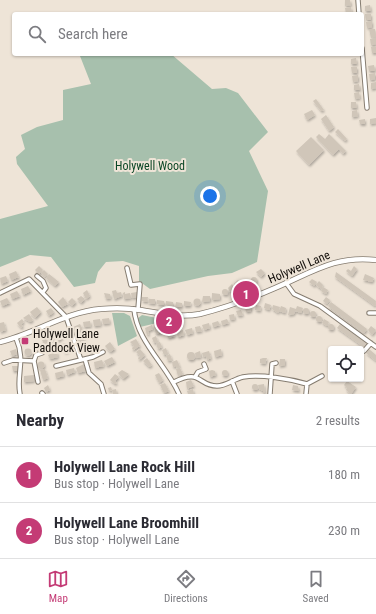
<!DOCTYPE html>
<html lang="en">
<head>
<meta charset="utf-8">
<style>
  body { margin:0; font-family:"Roboto Condensed",sans-serif; background:#f2f2f3; color:#2b2b33 }
  .controls { position:absolute; right:12px; bottom:12px; display:grid; overflow:hidden; border-radius:4px; box-shadow:0 1px 3px #0004 }
  .controls button { width:36px; height:36px; display:grid; place-items:center; padding:0; border:0; border-bottom:1px solid #e1e1e2; background:#fff; color:#2b2b33; font:20px sans-serif }
  .you { position:absolute; left:210px; top:196px; width:14px; height:14px; margin:-10px; border:3px solid #fff; border-radius:50%; background:#1a73e8; box-shadow:0 0 0 6px #1a73e833 }
  .badge { display:grid; place-items:center; width:26px; height:26px; border-radius:50%; background:#c43b75; color:#fff; font-size:13px; font-weight:700 }
  .pin { position:absolute; translate:-50% -50%; border:2px solid #fff; box-shadow:0 1px 4px #0006 }
  .list { margin:0; padding:0; list-style:none }
  h2 { display:flex; justify-content:space-between; align-items:center; height:52px; margin:0; padding:0 16px; font-size:17px }
  h2 small { font-size:13px; font-weight:400; color:#7c7c81 }
  .list li { display:grid; grid-template-columns:26px 1fr auto; gap:12px; align-items:center; box-sizing:border-box; height:56px; padding:0 16px; border-top:1px solid #e1e1e2 }
  .list b { display:block; font-size:15px; white-space:nowrap }
  .list p { margin:0; font-size:13px; white-space:nowrap; color:#7c7c81 }
  .list em { font-size:13px; font-style:normal; color:#7c7c81 }
  .icon { flex:none; width:22px; height:22px; fill:none; stroke:currentColor; stroke-width:2; stroke-linecap:round; stroke-linejoin:round }
  .map { position:relative; flex:none; width:376px; height:394px; overflow:hidden }
  .search { position:absolute; background:#fff; box-shadow:0 1px 3px #0004; left:12px; right:12px; top:12px; height:44px; display:flex; align-items:center; gap:10px; box-sizing:border-box; padding:0 14px; border-radius:4px; color:#7c7c81; font-size:15px }
  .sheet { height:164px; background:#fff }
  nav { display:flex; justify-content:space-around; align-items:center; box-sizing:border-box; height:56px; border-top:1px solid #e1e1e2; background:#fff; font-size:11px; color:#7c7c81 }
  nav a { display:grid; justify-items:center; gap:2px }
  nav .on { color:#c43b75 }
  .map>svg:first-child { display:block }
  .green { fill:#a7c0ad }
  .building { fill:#d0c6b9; filter:url(#shadow) }
  .lines { fill:none; stroke-linecap:round; stroke-linejoin:round }
  .street-casing { stroke:#857c70; stroke-width:5.5 }
  .secondary-casing { stroke:#857c70; stroke-width:6 }
  .street { stroke:#fff; stroke-width:3.5 }
  .secondary { stroke:#fff; stroke-width:4.5 }
  .poi-dot { fill:#c43b75; stroke:#eee4d7; stroke-width:1.5 }
  .labels { text-anchor:middle; stroke-width:4; stroke-linejoin:round; paint-order:stroke }
  .park-label { font-size:12px; fill:#0a4625; stroke:#eee4d7 }
  .street-label { font-size:12px; fill:#120e0a; stroke:#eee4d7 }
  .poi-label { font-size:12px; fill:#120e0a; stroke:#eee4d7; text-anchor:start }
</style>
</head>
<body>
<div class="map">
<svg width="376" height="394" viewBox="0 0 376 394">
  <defs>
    <filter id="shadow"><feDropShadow dx="1" dy="2" stdDeviation="1" flood-color="#0004"/></filter>
  </defs>
  <rect width="100%" height="100%" fill="#eee4d7"/>
  <path class="green" d="M83 54H171L212 89 226 88 238 93 268 132 249 151 268 191 257 262 232 273 208 276 150 289 139 281V266L123 261 106 262 98 272 95 283 74 287 51 257 30 255 0 267V219L48 206 17 164 16 157 25 149 21 135 37 127 63 120V90L91 84 80 56Z
    M112 313H124L130 316 137 336 118 346Z
    M142 315 157 318V323L140 327 137 319Z"/>
  <path class="building" d="M345 0H350L351 5 345 6Z
    M370 5 371 11H365V6Z
    M351 7 352 13 346 14 345 8Z
    M365 14H371V20H366Z
    M372 21V27L367 28 366 22Z
    M369 29H375L376 37 371 38Z
    M376 38V44L371 45 370 39Z
    M371 47H376V53H372Z
    M356 58 357 64H351V59Z
    M374 65 375 71H369L368 66Z
    M351 67H357V73H352Z
    M375 73V79L370 80 369 74Z
    M358 75V81L353 82 352 76Z
    M376 82V88L371 89V83Z
    M359 84 360 90H354V85Z
    M359 92 360 98 355 99 354 93Z
    M316 99 324 110 321 111 313 101Z
    M351 102H356L357 108H351Z
    M312 110 315 115 307 120 304 114Z
    M357 110 358 116 352 117V111Z
    M326 115 334 127 329 131 321 119Z
    M376 118V123L370 124V119Z
    M365 119V124H360L359 120Z
    M338 129 347 139 345 141 335 132Z
    M319 134 325 139 329 134 346 151 343 154 339 149 333 155 316 137Z
    M311 137 324 150 309 165 296 151Z
    M39 266 43 270 39 274 35 270Z
    M354 266 357 269 352 276 346 271 348 269 351 271Z
    M261 269 265 273 261 277 256 272Z
    M44 270 48 274 45 277 41 273Z
    M16 271 19 277 11 280 9 274Z
    M336 272 376 301 375 306 335 277Z
    M49 274 59 282 55 286 46 278Z
    M365 274 374 278 372 282 363 280Z
    M6 276 8 281 1 284 0 278Z
    M251 280a3 3 0 1 1 6 0a3 3 0 1 1-6 0Z
    M312 279 317 282 314 286 309 282Z
    M238 280 241 286 236 288 234 284Z
    M319 281 323 285 321 289 316 285Z
    M232 284 235 289 230 292 228 288Z
    M28 286 31 291 23 295 21 289Z
    M323 287 328 290 326 294 321 291Z
    M222 292a3 3 0 1 1 6 0a3 3 0 1 1-6 0Z
    M87 290 90 296 86 299 83 293Z
    M116 290 117 293 121 292 122 296 114 299 112 291Z
    M17 291 20 296 12 299 10 294Z
    M125 292V294L130 293 131 298 124 299 123 293Z
    M137 292 138 297 132 298 131 293Z
    M104 293 110 294 111 298 106 299Z
    M212 293 220 294V299L212 300Z
    M81 296 85 299 81 303 77 299Z
    M203 296H210V301L202 302Z
    M63 297 68 304 62 307 58 302Z
    M142 297H148L147 302 142 301Z
    M326 297 330 300 327 304 323 301Z
    M7 298 10 303 2 306 0 301Z
    M72 298 76 302 72 306 68 302Z
    M193.5 302a3.5 3.5 0 1 1 7 0a3.5 3.5 0 1 1-7 0Z
    M149 299H155V304L148 303Z
    M157 300 164 301V305L157 304Z
    M166 301 173 302V306L166 305Z
    M184 301 191 302 190 306H184Z
    M176 302 182 303V307H175Z
    M331 302 367 329 364 333 328 306Z
    M265 303 271 305 269 310 264 308Z
    M256 305 261 306 260 311 255 310Z
    M273 305 280 307 278 313 272 309Z
    M251 306V311L246 312 245 307Z
    M281 306 286 308 285 313 279 311Z
    M297 306 303 308 301 313 295 311 294 314 288 315 290 307 296 309Z
    M37 307 41 312 35 318 30 312Z
    M303 311a3 3 0 1 1 6 0a3 3 0 1 1-6 0Z
    M51 308 54 312 49 316 46 311Z
    M241 310 243 315 238 316 236 311Z
    M310 314a3 3 0 1 1 6 0a3 3 0 1 1-6 0Z
    M29 314 33 320 30 322 23 318Z
    M234 314 235 319 230 320 229 315Z
    M316 319a3 3 0 1 1 6 0a3 3 0 1 1-6 0Z
    M109 318 110 323 103 324 102 319Z
    M22 319 24 322 21 324 23 326 21 328 17 323Z
    M100 319 101 325 94 326 93 320Z
    M227 319 229 323 222 325 221 321Z
    M324 319 329 322 327 326 322 323Z
    M90 321 91 326 84 327 83 322Z
    M218 321 220 325 213 327 212 323Z
    M4 322 6 330 0 332V323Z
    M209 323 210 328 204 330 202 325Z
    M328 327a3 3 0 1 1 6 0a3 3 0 1 1-6 0Z
    M80 324 83 330 75 332 73 327Z
    M340 324 368 344 365 348 337 328Z
    M152 325 153 329 148 331 149 334 147 335 145 328Z
    M156 326 157 329 161 328 162 332 156 334 154 327Z
    M200 326 202 331 196 332 195 327Z
    M371 326 376 330 372 335 368 330Z
    M192 328 193 333 187 335 185 330Z
    M64 330V336L58 341 55 334Z
    M183 330 184 335 178 337 176 332Z
    M173 332 175 336 168 338 167 334Z
    M51 335 53 336 55 339 44 344 42 340Z
    M83 336 86 345 82 347 78 340Z
    M156 336 158 342 154 343 152 338Z
    M136 339 140 346 133 350 132 348 134 346 130 342Z
    M110 342 115 349 110 352 105 346Z
    M160 342 162 347 158 349 156 343Z
    M66 343 70 350 65 353 62 344Z
    M42 344 43 349 34 353 32 348Z
    M96 345 98 351 90 353 88 347Z
    M166 348 168 354 164 355 162 350Z
    M24.5 352a3.5 3.5 0 1 1 7 0a3.5 3.5 0 1 1-7 0Z
    M16 349 17 354 12 356 10 351Z
    M140 349 145 355 139 360 138 358 140 356 136 352Z
    M221 349 222 355 215 357 214 351Z
    M369 349 376 355V361L366 353Z
    M57 351 58 357 50 359 48 355Z
    M200 351 201 357 196 358 195 353Z
    M209 351 211 358 207 360 206 356 203 357 202 353Z
    M187 356a4 4 0 1 1 8 0a4 4 0 1 1-8 0Z
    M170 354 172 360 168 361 166 356Z
    M112 357 115 362 107 366 104 361Z
    M147 358 152 365 149 367 143 361Z
    M263 358H267L265 364 260 363V359Z
    M280 359H285V365L279 366Z
    M102 360 104 366 95 368 94 362Z
    M177 360 180 367 177 368 176 366 173 367 172 362Z
    M37.5 365a3.5 3.5 0 1 1 7 0a3.5 3.5 0 1 1-7 0Z
    M84 364 86 371 78 373 76 368Z
    M12 366H19L18 371H13Z
    M74 368 75 372 67 375 66 370Z
    M180 368 183 374 178 376 176 369Z
    M45 369 48 378 43 380 40 370Z
    M222 373a3 3 0 1 1 6 0a3 3 0 1 1-6 0Z
    M122 370 129 374 123 379 118 373Z
    M212 370 215 371 216 375 210 377 209 371Z
    M63 371 64 376 56 378 55 373Z
    M159 373 163 380 159 383 155 375Z
    M115 374 119 377 115 381 117 383 115 384 110 380Z
    M34 375V381L24 382V376Z
    M191 380 194 386 187 389 186 382Z
    M347 381 356 387 351 394 346 390 347 388 344 385Z
    M165 383 169 391 164 393 160 385Z
    M264 384 265 393H263V391L259 389 258 385Z
    M252 387a3 3 0 1 1 6 0a3 3 0 1 1-6 0Z
    M48 385 50 390 46 392 44 388Z
    M293 385 298 386 299 391 292 390Z
    M111 387 112 390 116 389 117 394H113L112 390 109 391 108 388Z
    M193 389 194 394H188L187 391Z"/>
  <g class="lines">
    <defs>
      <path id="street" d="M358 0 359 14
        M362 48 367 108
        M127 268 131 285 140 284 138 309
        M37 276 43 281 46 288 43 292
        M286 283 294 294 320 306 376 347
        M0 293 29 279 66 317 81 360
        M134 309C137 342 166 364 179 394
        M369 313H376
        M16 338C26 361 16 375 20 394
        M364 351 371 343
        M85 359 89 373 101 384 104 394
        M34 361 36 355 42 353
        M4 363 13 360 34 361 38 382
        M56 366 93 357 103 352
        M195 377 198 372 206 369 204 364
        M232 381 237 394
        M174 382C201 368 198 386 217 386 226 386 234 379 243 377 261 374 290 379 307 384L322 376
        M42 393 43 394
        M270 394 272 364 276 363
        M306 394 307 384"/>
      <path id="secondary" d="M0 342C34 334 65 312 101 309 114 308 127 308 140 310 160 313 180 318 200 314 225 308 252 298 275 288 311 273 335 255 376 260"/>
    </defs>
    <use href="#street" class="street-casing"/>
    <use href="#secondary" class="secondary-casing"/>
    <use href="#street" class="street"/>
    <use href="#secondary" class="secondary"/>
  </g>
  <rect class="poi-dot" x="21" y="337" width="8" height="8" rx="2"/>
  <g class="labels">
    <g class="park-label">
      <text x="150" y="170">Holywell Wood</text>
    </g>
    <g class="street-label">
      <text transform="translate(299 267) rotate(-23)" y="4">Holywell Lane</text>
    </g>
    <g class="poi-label">
      <text x="33" y="338">Holywell Lane<tspan x="33" dy="14">Paddock View</tspan></text>
    </g>
  </g>
</svg>
<div class="controls">
<button><svg class="icon" aria-label="locate" viewBox="0 0 24 24"><circle cx="12" cy="12" r="6"/><path d="M12 2v4M12 18v4M2 12h4M18 12h4"/></svg></button>
</div>
<div class="you"></div>
<div class="pin badge" style="left:246px;top:294px">1</div>
<div class="pin badge" style="left:169px;top:321px">2</div>
<div class="search"><svg class="icon" aria-label="search" viewBox="0 0 24 24"><circle cx="10" cy="10" r="6"/><path d="M15 15l6 6"/></svg>Search here</div>
</div>
<section class="sheet">
<h2>Nearby<small>2 results</small></h2>
<ul class="list">
<li><span class="badge">1</span><div><b>Holywell Lane Rock Hill</b><p>Bus stop · Holywell Lane</p></div><em>180 m</em></li>
<li><span class="badge">2</span><div><b>Holywell Lane Broomhill</b><p>Bus stop · Holywell Lane</p></div><em>230 m</em></li>
</ul>
</section>
<nav>
<a class="on"><svg class="icon" aria-label="map" viewBox="0 0 24 24"><path d="M3 6l6-2 6 2 6-2v14l-6 2-6-2-6 2zM9 4v14M15 6v14"/></svg>Map</a>
<a><svg class="icon" aria-label="directions" viewBox="0 0 24 24"><path d="M12 3l9 9-9 9-9-9zM9 14v-3h6M13 9l2 2-2 2"/></svg>Directions</a>
<a><svg class="icon" aria-label="saved" viewBox="0 0 24 24"><path d="M7 4h10v16l-5-4-5 4z"/></svg>Saved</a>
</nav>
</body>
</html>
